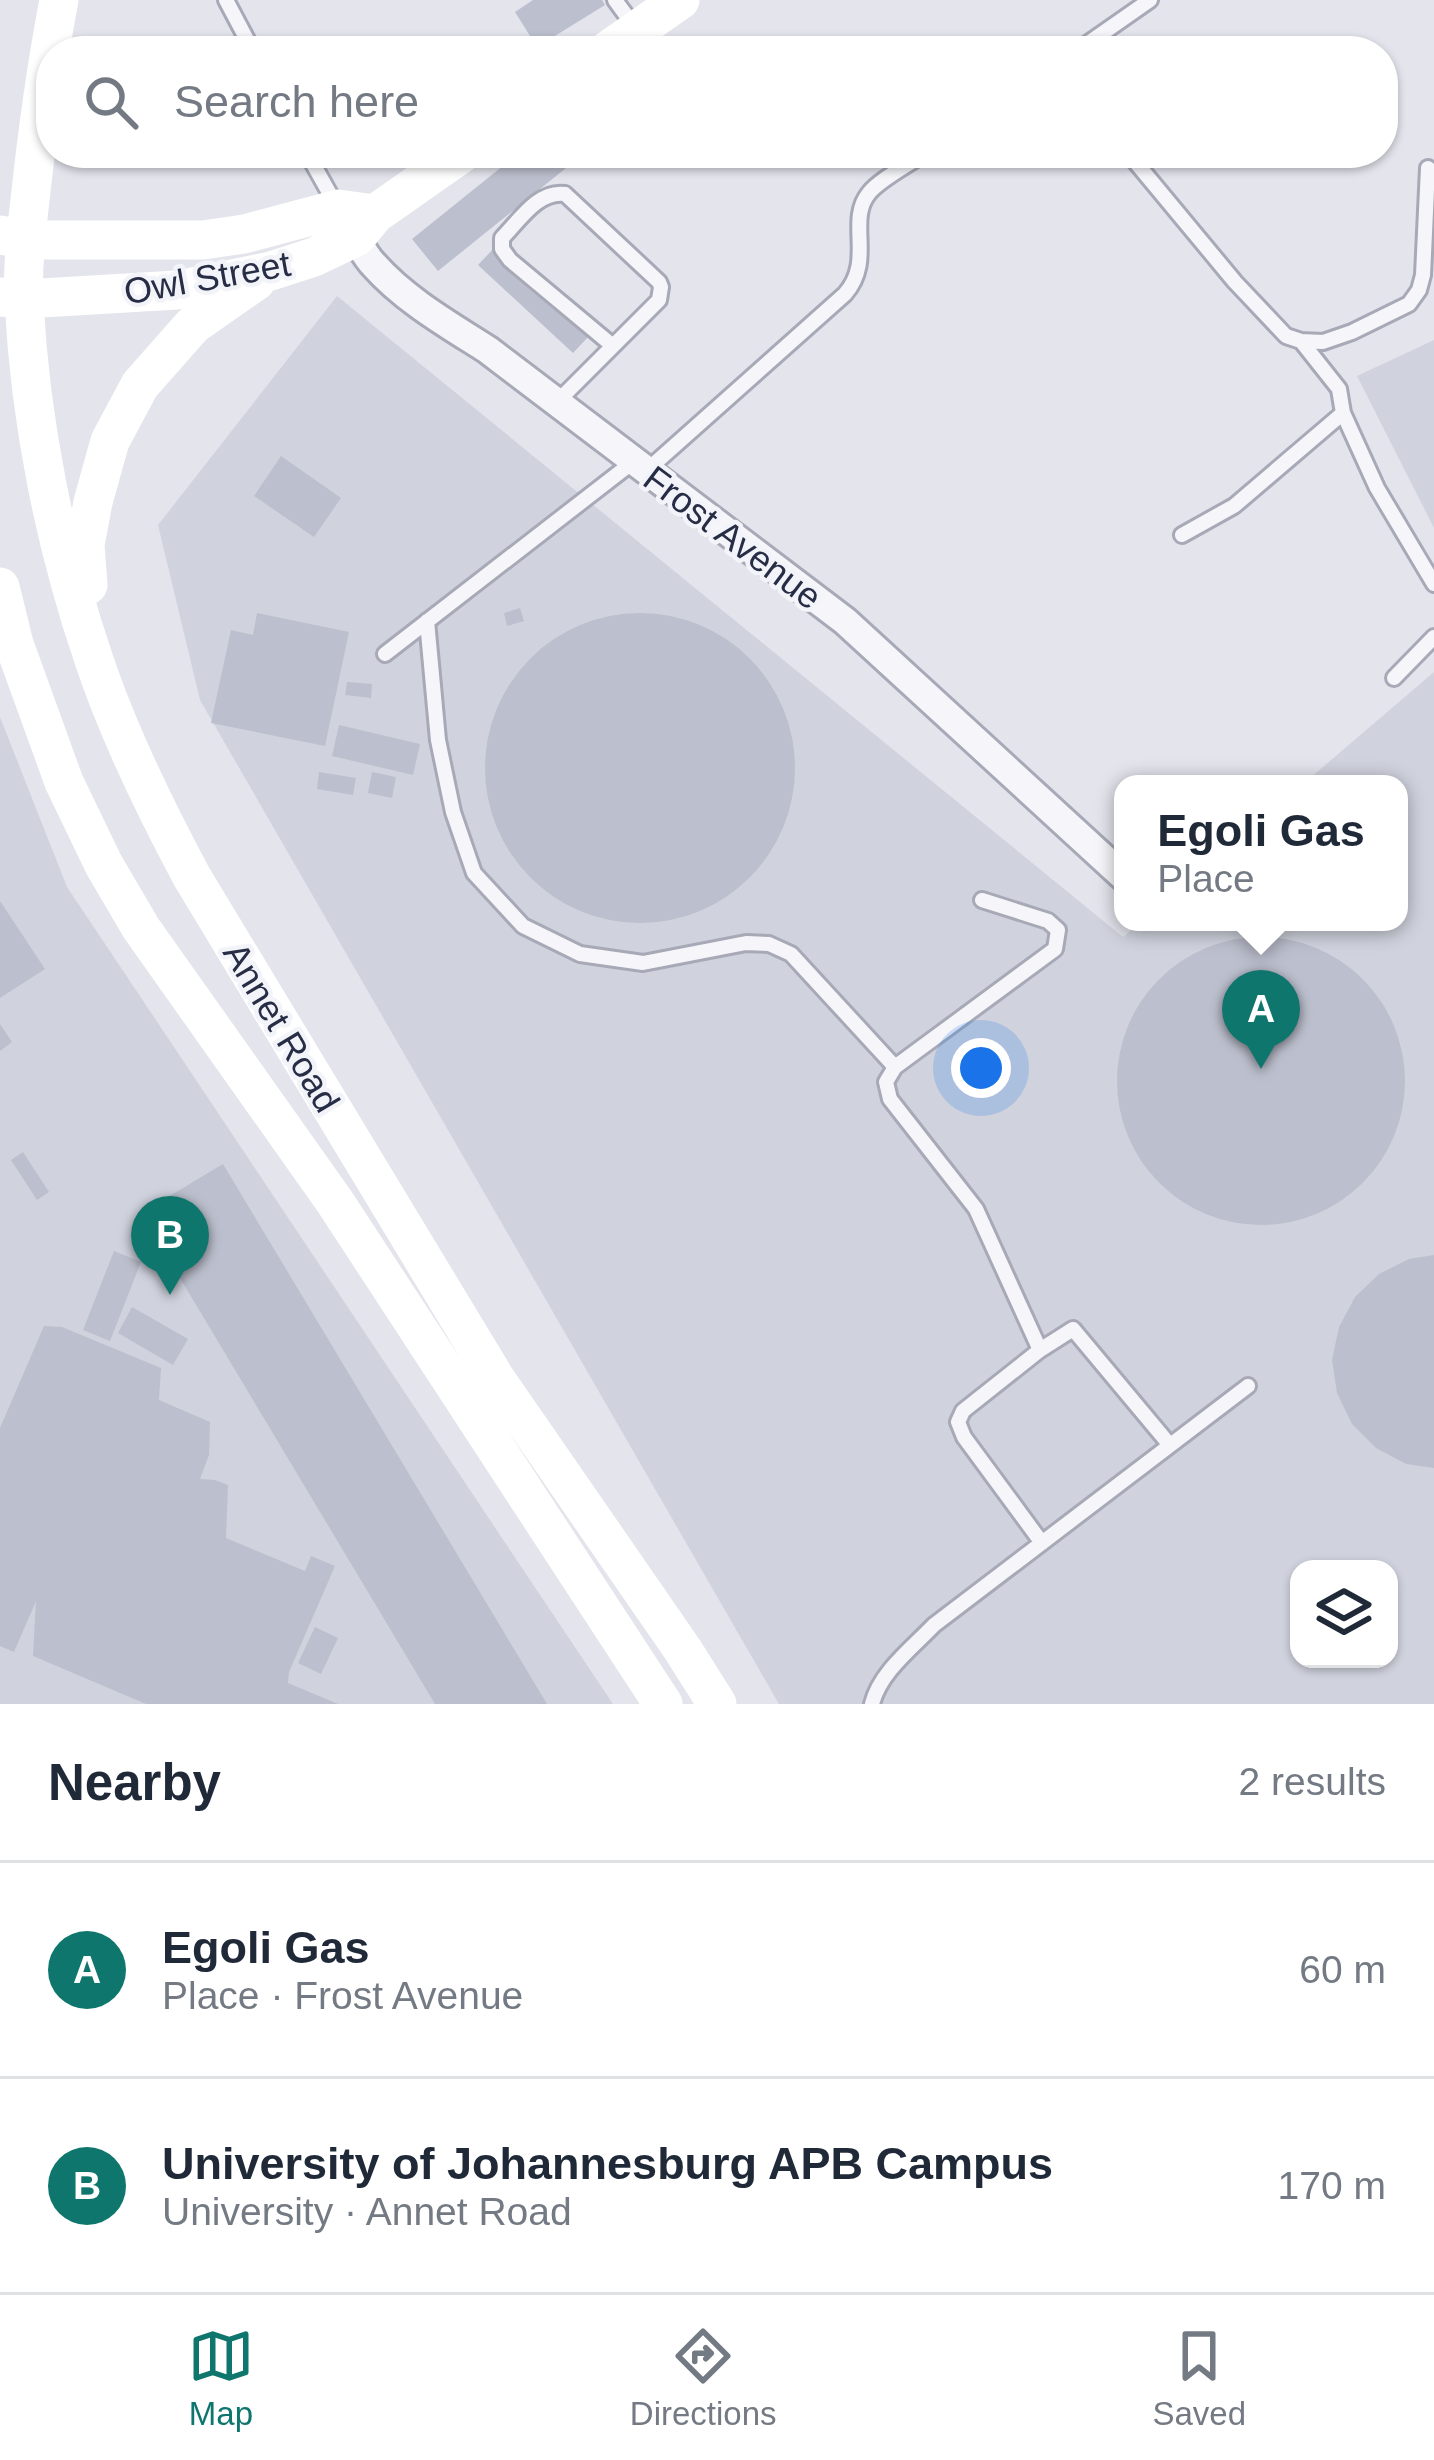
<!DOCTYPE html>
<html lang="en">
<head>
<meta charset="utf-8">
<style>
  body { margin:0; font-family:Helvetica,sans-serif; background:#f2f2f3; color:#1f2937 }
  .controls { position:absolute; right:36px; bottom:36px; display:grid; overflow:hidden; border-radius:24px; box-shadow:0 3px 9px #0004 }
  .controls button { width:108px; height:108px; display:grid; place-items:center; padding:0; border:0; border-bottom:3px solid #e0e1e3; background:#fff; color:#1f2937; font:60px sans-serif }
  .you { position:absolute; left:981px; top:1068px; width:42px; height:42px; margin:-30px; border:9px solid #fff; border-radius:50%; background:#1a73e8; box-shadow:0 0 0 18px #1a73e833 }
  .badge { display:grid; place-items:center; width:78px; height:78px; border-radius:50%; background:#0f766e; color:#fff; font-size:39px; font-weight:700 }
  .pin { position:absolute; translate:-50% -99px; filter:drop-shadow(0 3px 6px #0008) }
  .pin::after { content:''; position:absolute; top:63px; width:42px; height:36px; background:inherit; clip-path:polygon(0 0,100% 0,50% 100%) }
  .popup { position:absolute; left:1114px; top:775px; width:294px; height:156px; box-sizing:border-box; display:grid; place-content:center; border-radius:24px; background:#fff; filter:drop-shadow(0 3px 9px #0005); font-size:39px; white-space:nowrap; color:#747a83 }
  .popup b { font-size:45px; color:#1f2937 }
  .popup::after { content:''; position:absolute; left:50%; top:100%; margin-left:-24px; border:24px solid transparent; border-top-color:#fff }
  .list { margin:0; padding:0; list-style:none }
  h2 { display:flex; justify-content:space-between; align-items:center; height:156px; margin:0; padding:0 48px; font-size:51px }
  h2 small { font-size:39px; font-weight:400; color:#747a83 }
  .list li { display:grid; grid-template-columns:78px 1fr auto; gap:36px; align-items:center; box-sizing:border-box; height:216px; padding:0 48px; border-top:3px solid #e0e1e3 }
  .list b { display:block; font-size:45px; white-space:nowrap }
  .list p { margin:0; font-size:39px; white-space:nowrap; color:#747a83 }
  .list em { font-size:39px; font-style:normal; color:#747a83 }
  .icon { flex:none; width:66px; height:66px; fill:none; stroke:currentColor; stroke-width:2; stroke-linecap:round; stroke-linejoin:round }
  .map { position:relative; flex:none; width:1434px; height:1704px; overflow:hidden }
  .search { position:absolute; background:#fff; box-shadow:0 3px 9px #0004; left:36px; right:36px; top:36px; height:132px; display:flex; align-items:center; gap:30px; box-sizing:border-box; padding:0 42px; border-radius:48px; color:#747a83; font-size:45px }
  .sheet { height:588px; background:#fff }
  nav { display:flex; justify-content:space-around; align-items:center; box-sizing:border-box; height:168px; border-top:3px solid #e0e1e3; background:#fff; font-size:33px; color:#747a83 }
  nav a { display:grid; justify-items:center; gap:6px }
  nav .on { color:#0f766e }
  .map>svg:first-child { display:block }
  .built { fill:#d0d3de; fill-rule:evenodd }
  .building { fill:#bcbfcd }
  .lines { fill:none; stroke-linecap:round; stroke-linejoin:round }
  .lane-casing { stroke:#a7a9b7; stroke-width:20 }
  .street-casing { stroke:#a7a9b7; stroke-width:33 }
  .lane { stroke:#f6f6fa; stroke-width:14 }
  .street { stroke:#f6f6fa; stroke-width:27 }
  .secondary { stroke:#fff; stroke-width:39 }
  .labels { text-anchor:middle; stroke-width:9; stroke-linejoin:round; paint-order:stroke }
  .street-label { font-size:36px; fill:#282d46; stroke:#f3f4f9 }
</style>
</head>
<body>
<div class="map">
<svg width="1434" height="1704" viewBox="0 0 1434 1704">
  <rect width="100%" height="100%" fill="#e3e4ec"/>
  <path class="built" d="M337 296 1123 937 1141 922H1399V784H1303L1434 672V1704H779L200 700 158 525ZM1299 1569H1389V1659H1299Z
    M1434 340V528L1357 376Z
    M0 717 67 887 613 1704H0Z"/>
  <path class="building" d="M533 0H602L605 5 537 47 515 12Z
    M519 153H554L566 168 438 271 412 239Z
    M495 247 590 335 573 353 478 265Z
    M281 456 341 498 314 537 254 496Z
    M520 608 524 621 507 626 504 613Z
    M257 613 349 632 325 746 211 723 231 630 253 635Z
    M485 768a155 155 0 1 1 310 0a155 155 0 1 1-310 0Z
    M347 682 372 684 371 698 345 695Z
    M339 725 420 744 413 775 332 756Z
    M319 772 356 778 353 795 317 789Z
    M372 772 396 777 392 798 368 793Z
    M0 901 45 969 0 998Z
    M1117 1081a144 144 0 1 1 288 0a144 144 0 1 1-288 0Z
    M0 1024 12 1042 0 1051Z
    M23 1152 49 1192 37 1200 11 1160Z
    M223 1164 547 1704H435L141 1213Z
    M114 1251 141 1262 110 1341 83 1330Z
    M1434 1255V1468L1406 1464 1376 1448 1352 1424 1337 1393 1332 1360 1339 1327 1355 1297 1379 1274 1409 1259Z
    M132 1307 188 1339 173 1365 118 1333Z
    M44 1326 62 1327 161 1368 159 1400 210 1422 209 1455 200 1479 215 1480 228 1485 226 1538 305 1571 311 1556 335 1566 289 1672 288 1683 338 1704H146L33 1656 36 1601 14 1652 0 1646V1428Z
    M315 1627 338 1638 321 1674 298 1663Z"/>
  <g class="lines">
    <defs>
      <path id="lane" d="M226 0 253 51
        M615 0 634 26
        M1077 51 1150 0
        M307 153 336 205
        M1128 153 1235 282 1286 336 1301 341 1323 342 1352 332 1409 304 1419 290 1423 275 1428 168
        M556 403 659 300 661 287 659 282 565 194C538 190 519 221 502 238V249L510 260 613 346
        M1343 413 1377 488 1434 584
        M645 472 845 294C875 260 846 221 869 193 880 179 910 164 925 153
        M1182 535 1234 506 1343 413 1339 389 1301 341
        M427 621 438 740 453 812 474 873 523 926 580 954 643 963 746 943 769 944 791 954 895 1067
        M385 654 633 462
        M1394 678 1434 637
        M982 900 1048 921 1058 930 1055 949 895 1067 886 1082 890 1099 976 1209 1040 1350
        M1042 1543 964 1437 958 1422 963 1411 1040 1350 1073 1329 1169 1444
        M872 1704C880 1672 912 1648 934 1625L1248 1386"/>
      <path id="street" d="M348 225C357 238 363 254 374 265 405 300 449 325 488 350L845 621 1123 876"/>
    </defs>
    <use href="#lane" class="lane-casing"/>
    <use href="#street" class="street-casing"/>
    <use href="#lane" class="lane"/>
    <use href="#street" class="street"/>
    <path class="secondary" d="M59 0C47 63 38 127 31 191 27 227 22 264 24 301 30 421 55 546 94 660 119 735 155 808 192 877L495 1378 683 1650 717 1704
      M607 51 680 0
      M1 235 26 240H203L244 234 338 209 375 214
      M0 297 24 299 177 290 271 271 314 257 356 237 375 214 462 153
      M88 585 85 545 93 502 110 441 140 385 193 325 256 281
      M0 587 14 644 64 782 104 865 141 928 335 1202 663 1704"/>
  </g>
  <g class="labels">
    <g class="street-label">
      <text transform="translate(207 277) rotate(-10)" y="13">Owl Street</text>
      <text transform="translate(733 537) rotate(37)" y="13">Frost Avenue</text>
      <text transform="translate(282 1027) rotate(59)" y="13">Annet Road</text>
    </g>
  </g>
</svg>
<div class="controls">
<button><svg class="icon" aria-label="layers" viewBox="0 0 24 24"><path d="M12 4l9 5-9 5-9-5zM3 14l9 5 9-5"/></svg></button>
</div>
<div class="you"></div>
<div class="pin badge" style="left:1261px;top:1069px">A</div>
<div class="popup"><b>Egoli Gas</b>Place</div>
<div class="pin badge" style="left:170px;top:1295px">B</div>
<div class="search"><svg class="icon" aria-label="search" viewBox="0 0 24 24"><circle cx="10" cy="10" r="6"/><path d="M15 15l6 6"/></svg>Search here</div>
</div>
<section class="sheet">
<h2>Nearby<small>2 results</small></h2>
<ul class="list">
<li><span class="badge">A</span><div><b>Egoli Gas</b><p>Place · Frost Avenue</p></div><em>60 m</em></li>
<li><span class="badge">B</span><div><b>University of Johannesburg APB Campus</b><p>University · Annet Road</p></div><em>170 m</em></li>
</ul>
</section>
<nav>
<a class="on"><svg class="icon" aria-label="map" viewBox="0 0 24 24"><path d="M3 6l6-2 6 2 6-2v14l-6 2-6-2-6 2zM9 4v14M15 6v14"/></svg>Map</a>
<a><svg class="icon" aria-label="directions" viewBox="0 0 24 24"><path d="M12 3l9 9-9 9-9-9zM9 14v-3h6M13 9l2 2-2 2"/></svg>Directions</a>
<a><svg class="icon" aria-label="saved" viewBox="0 0 24 24"><path d="M7 4h10v16l-5-4-5 4z"/></svg>Saved</a>
</nav>
</body>
</html>
